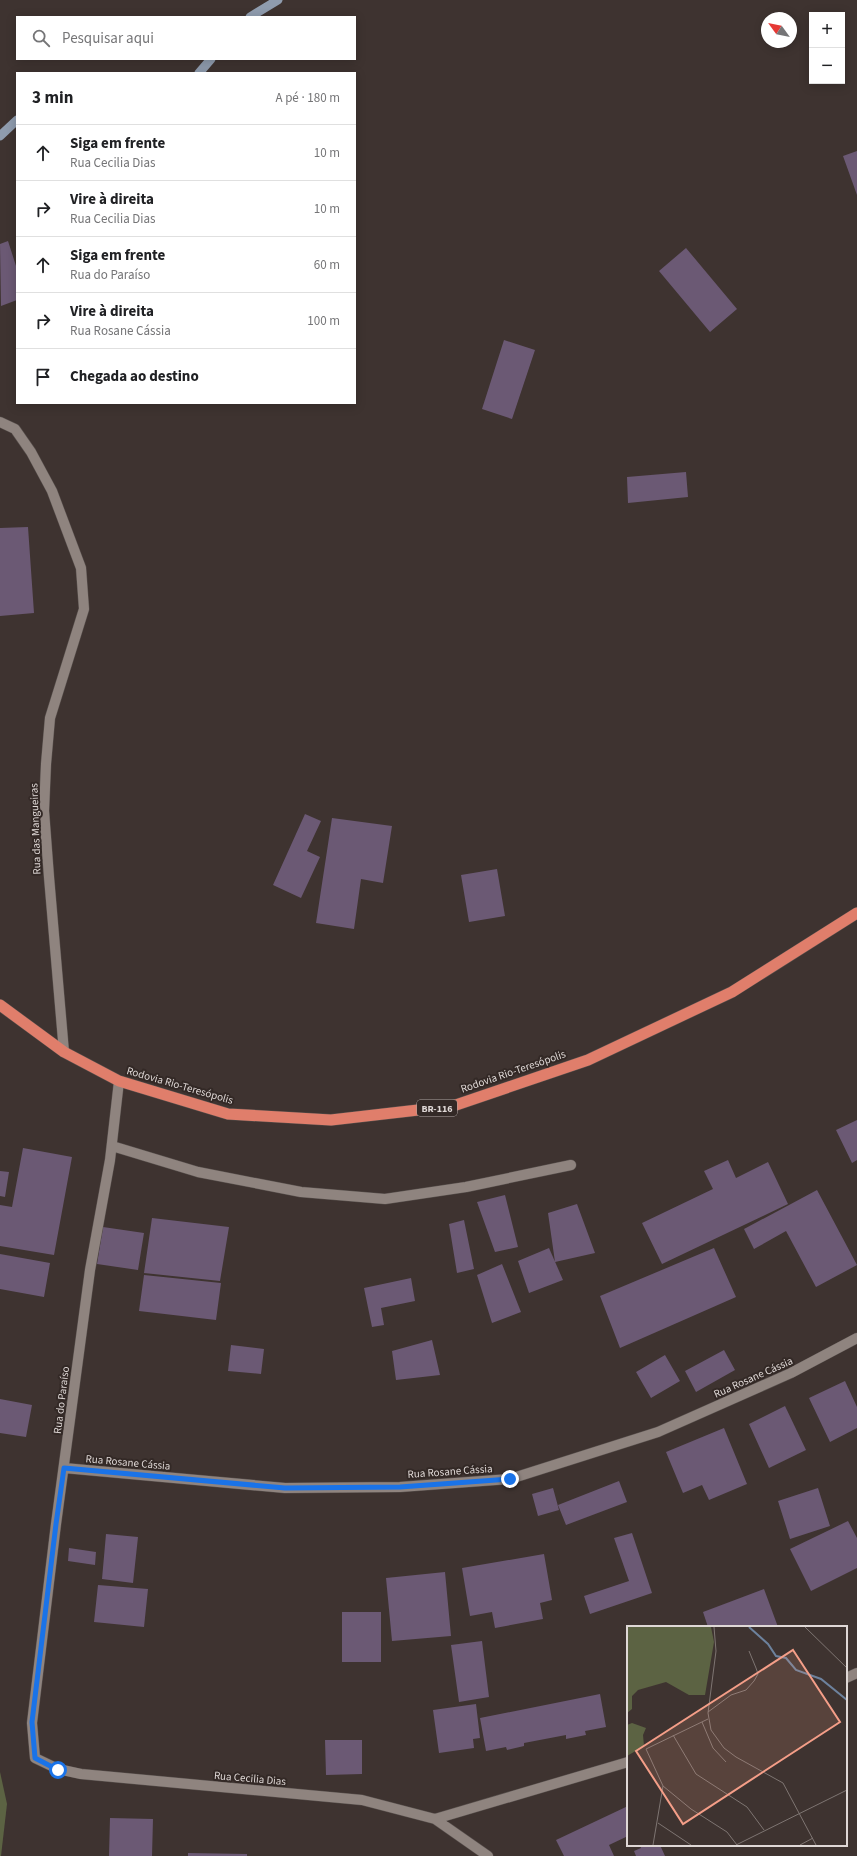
<!DOCTYPE html>
<html lang="pt">
<head>
<meta charset="utf-8">
<style>
  body { margin:0; font-family:"Source Sans 3",sans-serif; background:#f6f6f6; color:#202124 }
  .controls { position:absolute; right:12px; top:12px; display:grid; overflow:hidden; border-radius:0px; box-shadow:0 2px 10px #0003 }
  .controls button { width:36px; height:36px; display:grid; place-items:center; padding:0; border:0; border-bottom:1px solid #e0e0e0; background:#fff; color:#202124; font:20px sans-serif }
  .compass { position:absolute; left:761px; top:12px; width:36px; height:36px; border-radius:50%; background:#fff; box-shadow:0 2px 10px #0003; rotate:303deg }
  .stop { position:absolute; width:12px; height:12px; margin:-9px; border:3px solid #1a73e8; border-radius:50%; background:#fff }
  .stop.end { background:#1a73e8; border-color:#fff; box-shadow:0 1px 4px #0008 }
  .list { margin:0; padding:0; list-style:none }
  h2 { display:flex; justify-content:space-between; align-items:center; height:52px; margin:0; padding:0 16px; font-size:17px }
  h2 small { font-size:13px; font-weight:400; color:#757577 }
  .list li { display:grid; grid-template-columns:26px 1fr auto; gap:12px; align-items:center; box-sizing:border-box; height:56px; padding:0 16px; border-top:1px solid #e0e0e0 }
  .list b { display:block; font-size:15px; white-space:nowrap }
  .list p { margin:0; font-size:13px; white-space:nowrap; color:#757577 }
  .list em { font-size:13px; font-style:normal; color:#757577 }
  .icon { flex:none; width:22px; height:22px; fill:none; stroke:currentColor; stroke-width:2; stroke-linecap:round; stroke-linejoin:round }
  .map { position:relative; flex:none; width:857px; height:1856px; overflow:hidden }
  .search { position:absolute; background:#fff; box-shadow:0 2px 10px #0003; left:16px; top:16px; width:340px; height:44px; display:flex; align-items:center; gap:10px; box-sizing:border-box; padding:0 14px; border-radius:0px; color:#757577; font-size:15px }
  .panel { position:absolute; background:#fff; box-shadow:0 2px 10px #0003; left:16px; top:72px; width:340px; height:332px; border-radius:0px }
  .map>svg:first-child { display:block }
  .forest { fill:#5c6343 }
  .lines { fill:none; stroke-linecap:round; stroke-linejoin:round }
  .stream { stroke:#8f9cae; stroke-width:9 }
  .building { fill:#6b5974 }
  .minor-casing { stroke:#58504d; stroke-width:11 }
  .trunk-casing { stroke:#58504d; stroke-width:12 }
  .minor { stroke:#8f847f; stroke-width:10 }
  .trunk { stroke:#e07e6b; stroke-width:11 }
  .route { stroke:#1a73e8; stroke-width:5 }
  .labels { text-anchor:middle; stroke-width:4; stroke-linejoin:round; paint-order:stroke }
  .shield { fill:#332926; stroke:#aba4a1; stroke-width:1 }
  .shield-label { font-size:10px; font-weight:bold; fill:#dfd8d6 }
  .street-label { font-size:11px; fill:#dfd8d6; stroke:#332926 }
  .inset-river { fill:none; stroke:#6d829d; stroke-width:2 }
  .inset-road { fill:none; stroke:#7e7572; stroke-width:1 }
  .view { fill:#f49e88; fill-opacity:0.15; stroke:#f49e88; stroke-width:2 }
  .inset-edge { fill:none; stroke:#dfd8d6; stroke-width:2 }
</style>
</head>
<body>
<div class="map">
<svg width="857" height="1856" viewBox="0 0 857 1856">
  <rect width="100%" height="100%" fill="#3e3330"/>
  <path class="forest" d="M0 1772 7 1804 1 1856H0Z"/>
  <g class="lines">
    <path class="stream" d="M250 17 278 0
      M199 73 211 59
      M0 136 17 120"/>
  </g>
  <path class="building" d="M857 151V195L843 156Z
    M8 241 17 269V300L1 306 0 244Z
    M686 248 737 309 710 332 659 271Z
    M504 340 535 350 512 419 482 409Z
    M686 472 688 497 628 503 627 477Z
    M28 527 34 613 0 616V528Z
    M305 814 321 821 307 851 320 857 301 898 273 885Z
    M332 818 392 826 383 883 361 879 354 929 316 923Z
    M497 869 505 916 469 922 461 875Z
    M857 1120V1160L852 1163 836 1130Z
    M23 1148 72 1157 54 1255 0 1246V1205L12 1207Z
    M728 1160 736 1178 768 1162 788 1204 662 1264 642 1223 713 1189 704 1171Z
    M0 1171 9 1172 5 1197 0 1196Z
    M817 1190 857 1265 816 1287 786 1231 754 1249 744 1229Z
    M505 1195 518 1247 495 1252 477 1202Z
    M577 1204 595 1253 555 1262 548 1213Z
    M152 1218 229 1227 220 1281 144 1273Z
    M464 1220 474 1269 457 1273 449 1224Z
    M103 1227 144 1233 138 1270 97 1264Z
    M549 1248 563 1280 529 1293 518 1261Z
    M714 1248 736 1297 620 1348 600 1296Z
    M0 1254 50 1263 44 1297 0 1289Z
    M502 1264 521 1312 492 1323 477 1275Z
    M144 1275 221 1283 216 1320 139 1311Z
    M411 1278 415 1301 381 1308 384 1325 372 1327 364 1288Z
    M432 1340 440 1375 396 1380 392 1351Z
    M231 1345 264 1349 261 1374 228 1371Z
    M724 1350 735 1370 696 1392 685 1371Z
    M665 1355 680 1381 651 1398 636 1372Z
    M845 1381 857 1407V1428L830 1442 809 1398Z
    M0 1399 32 1405 26 1437 0 1433Z
    M785 1406 806 1450 769 1468 749 1424Z
    M724 1428 747 1484 709 1500 702 1485 683 1493 666 1452Z
    M619 1481 627 1502 566 1525 558 1505Z
    M553 1488 559 1510 538 1516 532 1494Z
    M818 1488 830 1526 790 1539 778 1501Z
    M848 1521 857 1538V1568L811 1591 790 1549Z
    M632 1533 652 1593 590 1614 584 1596 629 1581 614 1538Z
    M106 1534 138 1537 133 1583 102 1579Z
    M69 1548 96 1552 95 1565 68 1561Z
    M544 1554 552 1600 540 1603 543 1619 495 1628 492 1612 470 1616 462 1568Z
    M445 1572 451 1636 392 1641 386 1578Z
    M98 1585 148 1589 144 1627 94 1622Z
    M764 1589 778 1627H708L703 1612Z
    M342 1612H381V1662H342Z
    M482 1641 489 1697 459 1702 451 1645Z
    M600 1694 606 1727 585 1731 586 1735 566 1739V1735L524 1743V1746L507 1750 506 1747 486 1751 480 1718Z
    M476 1704 480 1738 473 1739 474 1748 439 1753 433 1710Z
    M325 1740H362V1774L326 1775Z
    M628 1806V1836L609 1845 614 1856H564L556 1840Z
    M110 1818 153 1819 152 1856H109Z
    M640 1845H660L665 1856H636L634 1851 641 1848Z
    M188 1853 247 1854V1856H188Z"/>
  <g class="lines">
    <defs>
      <path id="minor" d="M0 422 15 429 31 452 52 491 81 568 84 609 50 718 46 764 44 811 49 877 64 1052
        M119 1081 110 1160 90 1270 56 1524 32 1723 35 1758 58 1769 81 1774 362 1800 435 1819 488 1856
        M112 1146 198 1172 301 1192 385 1199 466 1187 571 1165
        M64 1468 285 1488 400 1487 510 1479 658 1432 791 1373 857 1338
        M846 1678 857 1673
        M435 1819 628 1762"/>
      <path id="trunk" d="M0 1005 64 1052 119 1081 228 1114 331 1120 453 1106 588 1060 732 992 857 913"/>
    </defs>
    <use href="#minor" class="minor-casing"/>
    <use href="#trunk" class="trunk-casing"/>
    <use href="#minor" class="minor"/>
    <use href="#trunk" class="trunk"/>
  </g>
  <g class="lines">
    <path class="route" d="M58 1770 35 1758 32 1722 56 1524 64 1468 285 1488 400 1487 510 1479"/>
  </g>
  <g class="labels">
    <rect class="shield" x="417" y="1100" width="40" height="16" rx="3"/>
    <g class="shield-label">
      <text x="437" y="1112">BR-116</text>
    </g>
    <g class="street-label">
      <text transform="translate(35 829) rotate(-92)" y="4">Rua das Mangueiras</text>
      <text transform="translate(513 1071) rotate(-19)" y="4">Rodovia Rio-Teresópolis</text>
      <text transform="translate(180 1085) rotate(16)" y="4">Rodovia Rio-Teresópolis</text>
      <text transform="translate(753 1377) rotate(-24)" y="4">Rua Rosane Cássia</text>
      <text transform="translate(61 1400) rotate(-83)" y="4">Rua do Paraíso</text>
      <text transform="translate(128 1462) rotate(5)" y="4">Rua Rosane Cássia</text>
      <text transform="translate(450 1471) rotate(-4)" y="4">Rua Rosane Cássia</text>
      <text transform="translate(250 1778) rotate(5)" y="4">Rua Cecilia Dias</text>
    </g>
  </g>
  <g transform="translate(627 1626)">
    <rect width="220" height="220" fill="#3e3330"/>
    <path d="M0 1H84L87 16 78 69H62L39 56 11 64 5 70V83L0 87ZM5 97 19 102 16 109 17 120 0 130V99Z" fill="#5c6343"/>
    <path class="inset-river" d="M122 1 141 18 149 30 159 32 169 44 194 53 220 74"/>
    <path class="inset-road" d="M87 1 89 25 81 87 84 104 97 122 109 131 156 157 189 219M178 1 220 42M81 86 104 69 119 64 127 55 131 48 129 42 122 25M75 96 86 122 99 136M46 109 69 148 120 181 137 204M36 160 64 183 100 206 110 219M31 197 64 219M26 219 36 160 19 123 81 93M109 219 220 164M173 219 186 212"/>
    <path class="view" d="M166 24 213 96 56 198 9 125Z"/>
    <rect width="220" height="220" class="inset-edge"/>
  </g>
</svg>
<div class="controls">
<button>+</button>
<button>−</button>
</div>
<svg class="compass" viewBox="-18 -18 36 36"><path d="M0-13l5 13h-10z" fill="#e53935"/><path d="M0 13l5-13h-10z" fill="#757577"/></svg>
<div class="stop" style="left:58px;top:1770px"></div>
<div class="stop end" style="left:510px;top:1479px"></div>
<div class="search"><svg class="icon" aria-label="search" viewBox="0 0 24 24"><circle cx="10" cy="10" r="6"/><path d="M15 15l6 6"/></svg>Pesquisar aqui</div>
<section class="panel">
<h2>3 min<small>A pé · 180 m</small></h2>
<ul class="list">
<li><svg class="icon" aria-label="ahead" viewBox="0 0 24 24"><path d="M12 20V5M6 11l6-6 6 6"/></svg><div><b>Siga em frente</b><p>Rua Cecilia Dias</p></div><em>10 m</em></li>
<li><svg class="icon" aria-label="right" viewBox="0 0 24 24"><path d="M7 20v-9h11M14 6l5 5-5 5"/></svg><div><b>Vire à direita</b><p>Rua Cecilia Dias</p></div><em>10 m</em></li>
<li><svg class="icon" aria-label="ahead" viewBox="0 0 24 24"><path d="M12 20V5M6 11l6-6 6 6"/></svg><div><b>Siga em frente</b><p>Rua do Paraíso</p></div><em>60 m</em></li>
<li><svg class="icon" aria-label="right" viewBox="0 0 24 24"><path d="M7 20v-9h11M14 6l5 5-5 5"/></svg><div><b>Vire à direita</b><p>Rua Rosane Cássia</p></div><em>100 m</em></li>
<li><svg class="icon" aria-label="arrive" viewBox="0 0 24 24"><path d="M6 21V4h12l-3 4 3 4H6"/></svg><div><b>Chegada ao destino</b></div></li>
</ul>
</section>
</div>
</body>
</html>
